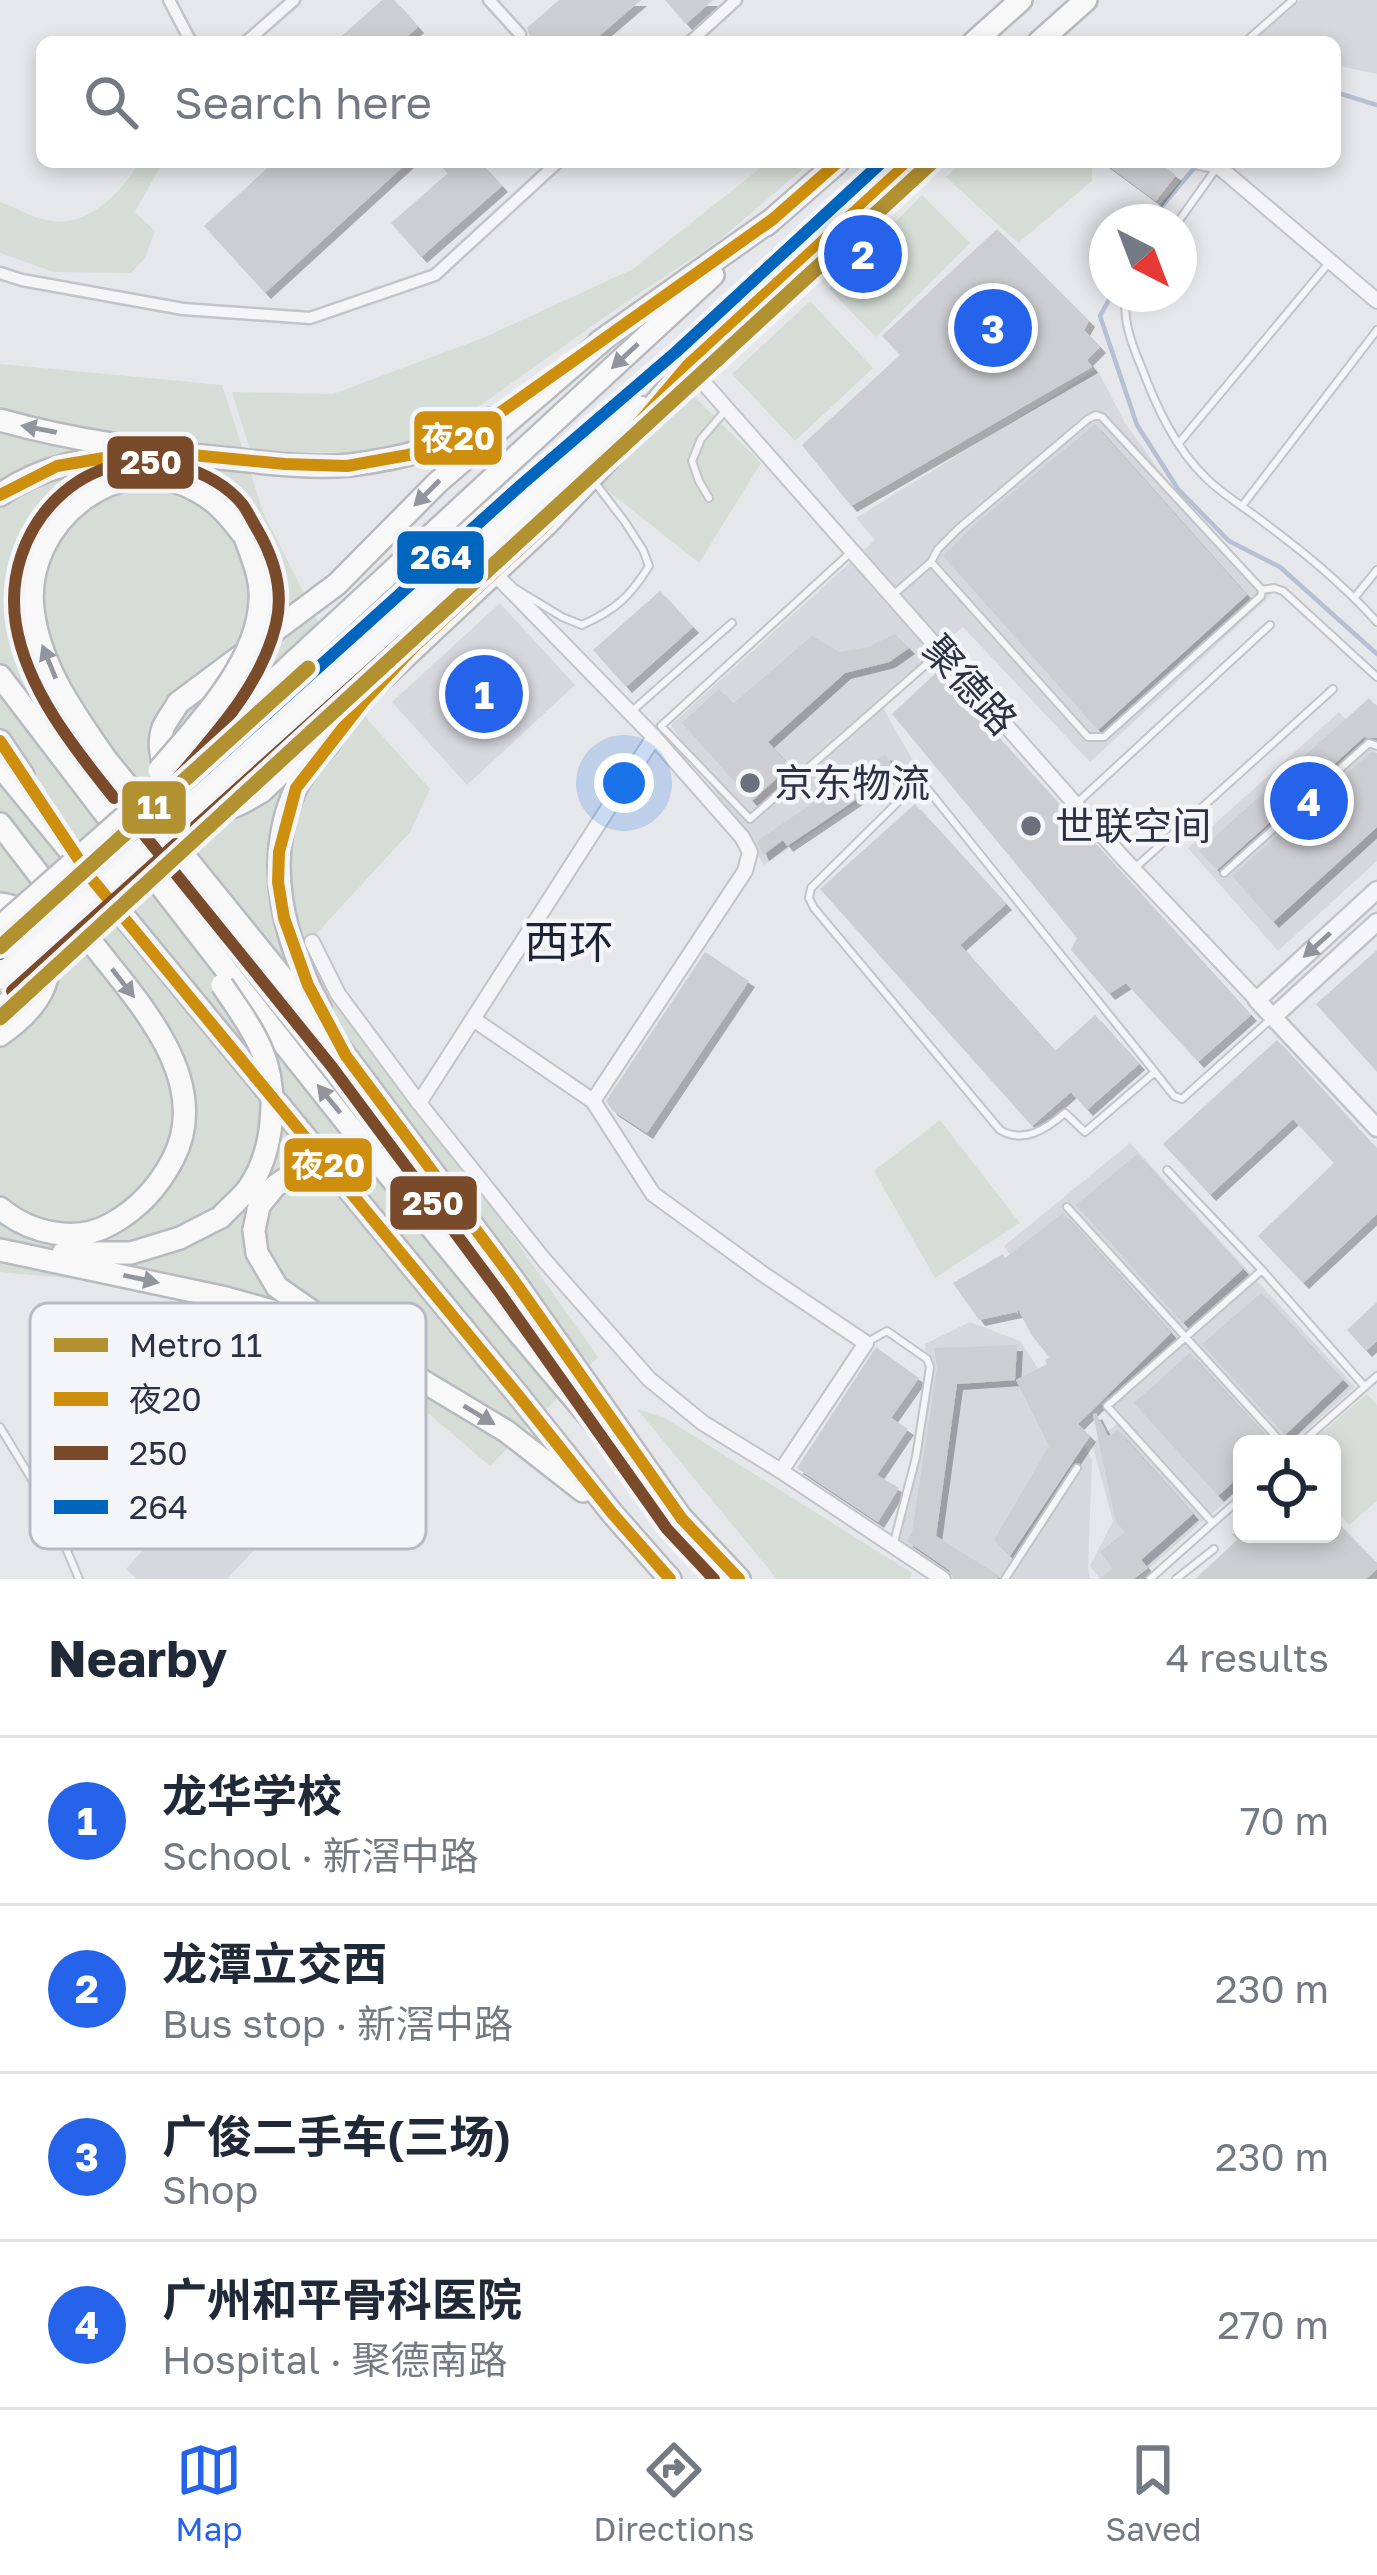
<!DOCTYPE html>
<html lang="en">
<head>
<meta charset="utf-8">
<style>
  body { margin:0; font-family:"Golos Text","Noto Sans SC",sans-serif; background:#f2f2f3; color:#1f2937 }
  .controls { position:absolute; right:36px; bottom:36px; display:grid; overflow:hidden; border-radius:18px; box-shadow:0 6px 18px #0003 }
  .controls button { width:108px; height:108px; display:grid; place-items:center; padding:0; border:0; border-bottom:3px solid #e0e1e3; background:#fff; color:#1f2937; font:60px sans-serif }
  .compass { position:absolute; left:1089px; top:204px; width:108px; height:108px; border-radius:50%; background:#fff; box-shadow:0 6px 18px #0003; rotate:138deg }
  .you { position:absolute; left:624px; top:783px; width:42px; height:42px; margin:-30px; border:9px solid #fff; border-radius:50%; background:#1a73e8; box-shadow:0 0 0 18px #1a73e833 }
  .badge { display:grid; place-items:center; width:78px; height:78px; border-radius:50%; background:#2563eb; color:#fff; font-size:39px; font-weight:700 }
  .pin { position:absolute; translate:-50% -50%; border:6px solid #fff; box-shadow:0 3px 12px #0006 }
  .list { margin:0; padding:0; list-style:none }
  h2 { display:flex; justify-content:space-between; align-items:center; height:156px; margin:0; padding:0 48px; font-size:51px }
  h2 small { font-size:39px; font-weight:400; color:#747a83 }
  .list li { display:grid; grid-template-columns:78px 1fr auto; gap:36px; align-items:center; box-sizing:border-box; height:168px; padding:0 48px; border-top:3px solid #e0e1e3 }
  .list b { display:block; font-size:45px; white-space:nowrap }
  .list p { margin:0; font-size:39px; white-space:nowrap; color:#747a83 }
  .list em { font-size:39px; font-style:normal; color:#747a83 }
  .icon { flex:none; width:66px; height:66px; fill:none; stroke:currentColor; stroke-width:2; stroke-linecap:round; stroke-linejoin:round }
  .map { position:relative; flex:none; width:1377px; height:1579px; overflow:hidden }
  .search { position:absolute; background:#fff; box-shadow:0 6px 18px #0003; left:36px; right:36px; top:36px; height:132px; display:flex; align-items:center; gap:30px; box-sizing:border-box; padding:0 42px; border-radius:18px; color:#747a83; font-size:45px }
  .sheet { height:828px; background:#fff }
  nav { display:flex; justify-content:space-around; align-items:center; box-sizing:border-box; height:168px; border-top:3px solid #e0e1e3; background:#fff; font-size:33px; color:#747a83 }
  nav a { display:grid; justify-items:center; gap:6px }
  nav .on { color:#2563eb }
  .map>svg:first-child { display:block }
  .built { fill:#d6d8de }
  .green { fill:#d5ddd6 }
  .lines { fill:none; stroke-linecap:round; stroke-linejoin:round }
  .stream { stroke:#b6bfd4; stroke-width:4.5 }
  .building { fill:#cdced2; filter:url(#shadow) }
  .service-casing { stroke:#c3c4c8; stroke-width:10 }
  .pedestrian-casing { stroke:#c3c4c8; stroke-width:15 }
  .minor-casing { stroke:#c3c4c8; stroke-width:18 }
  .tertiary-casing { stroke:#c3c4c8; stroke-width:21 }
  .trunk-casing { stroke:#b8babf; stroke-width:26 }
  .service { stroke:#f5f5f7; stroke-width:6 }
  .pedestrian { stroke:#f5f5f7; stroke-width:10 }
  .minor { stroke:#f5f5f7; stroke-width:14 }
  .tertiary { stroke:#f5f5f7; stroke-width:16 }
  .trunk { stroke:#f8f8f8; stroke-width:21 }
  .trunk-bridge-casing { stroke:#b8babf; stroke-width:26; stroke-linecap:butt }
  .trunk-bridge { stroke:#f8f8f8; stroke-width:21 }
  .bus-1-casing { stroke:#f4f5f9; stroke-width:21 }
  .bus-2-casing { stroke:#f4f5f9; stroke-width:21 }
  .bus-3-casing { stroke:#f4f5f9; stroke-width:21 }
  .bus-1 { stroke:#ce8f0e; stroke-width:12 }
  .bus-2 { stroke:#7a4b2a; stroke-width:12 }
  .bus-3 { stroke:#0065bd; stroke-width:12 }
  .metro-1-casing { stroke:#f4f5f9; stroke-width:24 }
  .metro-1 { stroke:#b29130; stroke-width:15 }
  .oneway { fill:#92949e }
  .oneway2 { fill:#90939e }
  .poi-dot { fill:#6d717e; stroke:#f4f5f9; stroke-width:4.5 }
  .labels { text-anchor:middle; stroke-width:9; stroke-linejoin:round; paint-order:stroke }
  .street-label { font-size:39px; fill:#2c3144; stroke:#f4f5f9 }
  .poi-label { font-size:39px; fill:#2c3144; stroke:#f4f5f9; text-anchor:start }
  .quarter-label { font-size:45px; fill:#1e2235; stroke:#f4f5f9 }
  .key { fill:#f4f5f9; stroke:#b8bac3; stroke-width:3 }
  .key-label { font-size:33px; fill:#2c3144 }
  .line-badge { stroke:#f4f5f9; stroke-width:4.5 }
  .badge-label { font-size:33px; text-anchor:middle; font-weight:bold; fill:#fff }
</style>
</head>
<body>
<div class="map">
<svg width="1377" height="1579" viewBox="0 0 1377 1579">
  <defs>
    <filter id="shadow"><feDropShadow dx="6" dy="6" stdDeviation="0" flood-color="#0004"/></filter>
  </defs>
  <rect width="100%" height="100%" fill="#e6e7ea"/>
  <path class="built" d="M1301 0H1377V74L1335 65V42H1251Z
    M1097 369 1125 423 1159 470 1226 547 1272 594 1090 762 963 627 879 701 915 764 764 865 671 725 875 540 856 518Z
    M500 603 575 685 467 785 392 702Z
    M1339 712 1377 754V861L1278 951 1188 848Z
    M1130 1143 1355 1387 1291 1444H1242V1487L1137 1579H1100L1090 1566 1113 1521 1092 1444 1117 1424 1100 1406 1108 1398 1004 1246Z
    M970 1322 1020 1341 1069 1415 1092 1460 1088 1567 1090 1579H945L891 1543 915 1451 927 1369 925 1344Z
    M240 1443 301 1499 227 1579H137L126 1569Z"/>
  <path class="green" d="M139 162H163L135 212 155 231 145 258 131 273 54 272 0 253V202C15 207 30 217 46 220 85 230 121 194 139 162Z
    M768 162H811L717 242 623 304 468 414 396 452 251 453 232 392 333 394 483 338 633 269Z
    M962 162H1092V181L1018 243 946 177Z
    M922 195 970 243 876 337 829 289Z
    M810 301 873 368 795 441 732 374Z
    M0 364 222 385 263 512 368 720 430 789 410 832 306 945 335 997 419 1104 598 1357 490 1466 402 1391 266 1331 127 1284 0 1272Z
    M693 395 761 463 699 563 597 482Z
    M940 1120 1020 1223 935 1278 874 1171Z
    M1367 1394 1377 1405V1501L1349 1525 1332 1505V1444H1309Z
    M637 1409 665 1418 912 1573 910 1579H777Z"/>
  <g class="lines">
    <path class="stream" d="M1335 92 1377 105
      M1149 222 1195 167
      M1112 294 1100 316 1137 425 1178 489 1229 541 1280 567 1377 654"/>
  </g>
  <path class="building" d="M382 0H394L418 27 401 42H335Z
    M559 0H641L592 42H525L530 36 527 28Z
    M665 0H713L686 24Z
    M274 162H408L265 293 204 226Z
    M437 162H480L502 186 421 257 391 223 448 173Z
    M1103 162H1158L1176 175 1156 201Z
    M997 229 1089 321 1084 330 1100 347 1087 360 1092 367 851 506 802 445 900 355 882 336Z
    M1095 424 1247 595 1098 730 943 556 973 526Z
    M660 591 693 627 626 687 593 650Z
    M895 634 909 648 889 662 845 673 768 742 790 766 752 801 682 723 719 689 733 704 812 636 839 652 868 647Z
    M938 671 1251 1015 1198 1062 1126 983 1109 994 1071 950 1077 938 892 714Z
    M1369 698 1377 707V738L1364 737 1217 870 1199 851Z
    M1371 752 1377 753V827L1273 922 1232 876Z
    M885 754 897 772 787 846 783 840 763 855 757 841Z
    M915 804 1006 904 960 945 1055 1051 1095 1015 1139 1064 1087 1110 1071 1092 1032 1126 820 889Z
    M1377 950V1072L1316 1004Z
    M705 952 749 981 647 1133 612 1110 606 1101Z
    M1277 1040 1377 1149V1214L1303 1283 1258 1236 1334 1163 1293 1119 1210 1195 1163 1144Z
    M1137 1154 1243 1269 1183 1323 1076 1205Z
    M1063 1213 1171 1333 1078 1424 1090 1436 1010 1556 994 1540 1049 1446 1016 1380 1047 1364 1045 1360 1049 1357 1031 1334 1018 1309V1314L1016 1312 979 1320 953 1283 1003 1254 1005 1258Z
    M1261 1293 1343 1380 1285 1435 1202 1344Z
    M1377 1302V1341L1366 1351 1347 1330Z
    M1017 1345 1015 1380 957 1384 936 1536 998 1575V1579H954L949 1570 907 1541 912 1533 937 1368 934 1348Z
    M876 1347 919 1378 891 1418 908 1429 877 1475 899 1488 878 1522 797 1468Z
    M1190 1353 1273 1444H1242V1474L1218 1496 1134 1403Z
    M1096 1413 1108 1436 1118 1430 1193 1514 1141 1560 1148 1568 1134 1579H1100L1113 1568 1100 1552 1125 1532 1116 1522 1093 1415Z
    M1332 1517 1377 1563V1569L1366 1579H1195L1237 1540 1232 1534H1332Z"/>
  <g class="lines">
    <defs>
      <path id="service" d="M1245 42 1293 0
        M1178 222 1218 166
        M1127 294C1121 316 1132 345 1141 366 1156 406 1175 448 1206 478 1221 493 1241 505 1258 518 1301 550 1341 582 1377 622
        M1179 443 1328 264
        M709 498 699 481 692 461 701 439 724 412
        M1242 506 1377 330
        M850 553 661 726 750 819 938 654
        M516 589 562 617 582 625C615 610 630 597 649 566L643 550 625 522 593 480
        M1262 590 1274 588 1283 591 1377 677
        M894 594 931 562 938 549 958 529 1088 419 1096 415 1102 417 1262 590 1261 596 1104 737H1088L931 562
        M1355 597 1377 570
        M632 711 732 623
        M1078 802 1270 625
        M1136 867 1333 689
        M1224 873 1369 743 1377 746
        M1155 1072 925 786 913 787 811 888 809 898 814 908 1000 1130C1024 1144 1046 1129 1065 1113L1085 1132 1155 1072 1174 1096 1182 1099 1271 1019
        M1167 1170 1262 1270 1365 1387
        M1067 1207 1283 1444
        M869 1341 887 1331 927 1359 930 1367 916 1457 894 1542
        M0 1427 48 1506 79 1579
        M1300 1444 1377 1376
        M1213 1523 1107 1406 1262 1270
        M1005 1579 1077 1468
        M1150 1579 1242 1497
        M1176 1579 1214 1549"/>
      <path id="pedestrian" d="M169 0 191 42
        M489 0 520 34
        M246 42 294 0
        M690 42 736 0
        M0 273 22 280 183 309 310 318 435 275 558 162"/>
      <path id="minor" d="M1199 162 1218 166 1377 301
        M688 365 1122 857 1257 1000
        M494 573 654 737 742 837 750 852 745 871 593 1101 653 1194 763 1274 866 1343 781 1471
        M312 942 338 994 419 1103 654 737
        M473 1019 593 1101
        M419 1103 545 1261 649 1379 703 1423 781 1471 943 1579"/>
      <path id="tertiary" d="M1377 890 1257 1000 1377 1128
        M1273 1017 1377 922"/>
      <path id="trunk" d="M974 42 1021 0
        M1039 42 1086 0
        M766 225 838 162
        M610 334 437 483 337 584 178 703C174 711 166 720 163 728 151 761 181 807 216 809 233 810 247 800 261 792L547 524 605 463 688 365
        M599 342 773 219
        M682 371 909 162
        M0 420C74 441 153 451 230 459 269 463 311 469 350 465 399 459 451 447 491 419
        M0 495C41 465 88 459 137 454
        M245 537C231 519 219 503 199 492 119 444 23 523 33 609 39 665 74 713 105 758L346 1056 515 1282 682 1519
        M338 621 713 275
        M365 648 640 407
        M0 676C201 940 404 1203 621 1453
        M0 741 23 775
        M0 766 518 1395 612 1513 670 1579
        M0 824C32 866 64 907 96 948 140 1004 213 1082 173 1159 159 1186 138 1209 111 1224 76 1244 29 1233 0 1208
        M0 904C44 909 61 955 41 993 32 1010 16 1024 0 1035
        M320 1008C284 941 262 861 296 788 304 771 318 756 330 742
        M254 1230 257 1253 277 1287 343 1333 506 1431 583 1491
        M0 1250 226 1298 315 1323
        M63 1253H131L180 1238 221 1217
        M675 1511 739 1579"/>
    </defs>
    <use href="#service" class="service-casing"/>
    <use href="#pedestrian" class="pedestrian-casing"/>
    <use href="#minor" class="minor-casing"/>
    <use href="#tertiary" class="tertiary-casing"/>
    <use href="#trunk" class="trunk-casing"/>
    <use href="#service" class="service"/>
    <use href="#pedestrian" class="pedestrian"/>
    <use href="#minor" class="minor"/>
    <use href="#tertiary" class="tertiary"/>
    <use href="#trunk" class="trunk"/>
    <defs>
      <path id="trunk-bridge" d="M159 770C198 724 257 664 260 601 262 579 252 557 245 537
        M0 927 145 799 338 621
        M0 978 226 777 365 648
        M0 1012 65 934
        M221 1217C229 1208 240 1199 248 1189 274 1153 279 1091 262 1051 252 1027 236 1006 222 985
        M254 1230 259 1206 275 1186 300 1169 329 1163 360 1173"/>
    </defs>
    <use href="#trunk-bridge" class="trunk-bridge-casing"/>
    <use href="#trunk-bridge" class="trunk-bridge"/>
    <defs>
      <path id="bus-1" d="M0 495 57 466 104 458 162 452 285 464 347 466 408 455 470 434 773 219 838 162
        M0 741 91 878 518 1395 612 1513 670 1579
        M739 1579 682 1519 515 1282 346 1056 308 985 284 918 278 882 279 852 296 788 363 702 416 645 547 524 605 463 688 365 909 162"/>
      <path id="bus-2" d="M114 798C74 748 27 690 16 625 0 528 84 439 182 467 204 473 228 486 243 505 248 512 252 521 257 529 274 558 284 591 276 624 260 692 203 746 161 798
        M12 941 102 862 137 826 332 1067 500 1293 667 1529 714 1579
        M12 991 545 512 700 378 921 175"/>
      <path id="bus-3" d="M0 954 521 485 676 352 882 162"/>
    </defs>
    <use href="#bus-1" class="bus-1-casing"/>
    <use href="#bus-2" class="bus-2-casing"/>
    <use href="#bus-3" class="bus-3-casing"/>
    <use href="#bus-1" class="bus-1"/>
    <use href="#bus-2" class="bus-2"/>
    <use href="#bus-3" class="bus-3"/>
    <defs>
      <path id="metro-1" d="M0 947 308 668
        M0 1018 932 162"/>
    </defs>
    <use href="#metro-1" class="metro-1-casing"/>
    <use href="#metro-1" class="metro-1"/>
  </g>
  <defs><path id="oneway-solid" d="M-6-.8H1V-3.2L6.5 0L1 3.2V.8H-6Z" transform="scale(3)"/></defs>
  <g class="oneway">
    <use href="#oneway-solid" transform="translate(625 356) rotate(137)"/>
    <use href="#oneway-solid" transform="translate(39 429) rotate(-169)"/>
    <use href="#oneway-solid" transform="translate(427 493) rotate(135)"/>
    <use href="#oneway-solid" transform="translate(49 662) rotate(-112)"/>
    <use href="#oneway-solid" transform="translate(123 983) rotate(52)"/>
    <use href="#oneway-solid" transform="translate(329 1099) rotate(-129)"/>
    <use href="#oneway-solid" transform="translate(141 1279) rotate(12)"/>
    <use href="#oneway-solid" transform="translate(479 1415) rotate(31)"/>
  </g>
  <use class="oneway2" href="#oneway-solid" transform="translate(1317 945) rotate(138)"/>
  <g class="poi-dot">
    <circle cx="750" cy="783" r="12"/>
    <circle cx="1031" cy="826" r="12"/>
  </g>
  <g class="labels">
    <g class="street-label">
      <text transform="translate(970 685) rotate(48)" y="14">聚德路</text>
    </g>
    <g class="poi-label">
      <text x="774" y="797">京东物流</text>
      <text x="1055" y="840">世联空间</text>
    </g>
    <g class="quarter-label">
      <text x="569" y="958">西环</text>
    </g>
  </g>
  <rect x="30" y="1303" width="396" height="246" rx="18" class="key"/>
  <rect x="54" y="1338" width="54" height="14" fill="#b29130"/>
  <rect x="54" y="1392" width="54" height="14" fill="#ce8f0e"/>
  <rect x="54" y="1446" width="54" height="14" fill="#7a4b2a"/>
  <rect x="54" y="1500" width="54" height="14" fill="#0065bd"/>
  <g class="key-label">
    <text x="129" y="1357">Metro 11</text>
    <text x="129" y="1411">夜20</text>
    <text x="129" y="1465">250</text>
    <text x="129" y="1519">264</text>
  </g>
  <g class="line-badge">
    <rect x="412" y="409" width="92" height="58" rx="12" fill="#ce8f0e"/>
    <rect x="105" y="434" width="91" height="57" rx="12" fill="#7a4b2a"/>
    <rect x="395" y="529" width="91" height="57" rx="12" fill="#0065bd"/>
    <rect x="120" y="779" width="68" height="57" rx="12" fill="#b29130"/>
    <rect x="282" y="1136" width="92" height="58" rx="12" fill="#ce8f0e"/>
    <rect x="388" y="1174" width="91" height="58" rx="12" fill="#7a4b2a"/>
  </g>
  <g class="badge-label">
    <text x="458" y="450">夜20</text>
    <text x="151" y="474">250</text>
    <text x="441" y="569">264</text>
    <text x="154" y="819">11</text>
    <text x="328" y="1177">夜20</text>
    <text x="433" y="1215">250</text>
  </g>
</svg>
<div class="controls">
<button><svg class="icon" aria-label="locate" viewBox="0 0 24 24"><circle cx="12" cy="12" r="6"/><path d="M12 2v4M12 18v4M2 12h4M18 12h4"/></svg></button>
</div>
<svg class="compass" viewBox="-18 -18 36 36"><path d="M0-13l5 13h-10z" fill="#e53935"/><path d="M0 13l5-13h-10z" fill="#747a83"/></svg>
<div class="you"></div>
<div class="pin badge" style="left:484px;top:694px">1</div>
<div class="pin badge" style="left:863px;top:254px">2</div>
<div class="pin badge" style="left:993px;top:328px">3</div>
<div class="pin badge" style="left:1309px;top:801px">4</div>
<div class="search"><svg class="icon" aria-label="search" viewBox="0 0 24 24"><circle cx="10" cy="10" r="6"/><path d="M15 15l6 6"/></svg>Search here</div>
</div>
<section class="sheet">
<h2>Nearby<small>4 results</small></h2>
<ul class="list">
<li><span class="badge">1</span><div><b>龙华学校</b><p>School · 新滘中路</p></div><em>70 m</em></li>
<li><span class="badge">2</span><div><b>龙潭立交西</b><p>Bus stop · 新滘中路</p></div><em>230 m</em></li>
<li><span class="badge">3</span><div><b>广俊二手车(三场)</b><p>Shop</p></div><em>230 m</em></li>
<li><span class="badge">4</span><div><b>广州和平骨科医院</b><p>Hospital · 聚德南路</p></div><em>270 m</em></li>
</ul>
</section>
<nav>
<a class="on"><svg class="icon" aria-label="map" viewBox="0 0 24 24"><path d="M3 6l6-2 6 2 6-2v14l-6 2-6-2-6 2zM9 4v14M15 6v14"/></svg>Map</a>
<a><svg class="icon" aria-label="directions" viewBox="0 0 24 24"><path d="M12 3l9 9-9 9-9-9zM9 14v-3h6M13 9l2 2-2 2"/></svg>Directions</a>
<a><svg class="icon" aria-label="saved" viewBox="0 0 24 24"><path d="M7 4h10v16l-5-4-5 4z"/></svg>Saved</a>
</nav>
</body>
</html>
